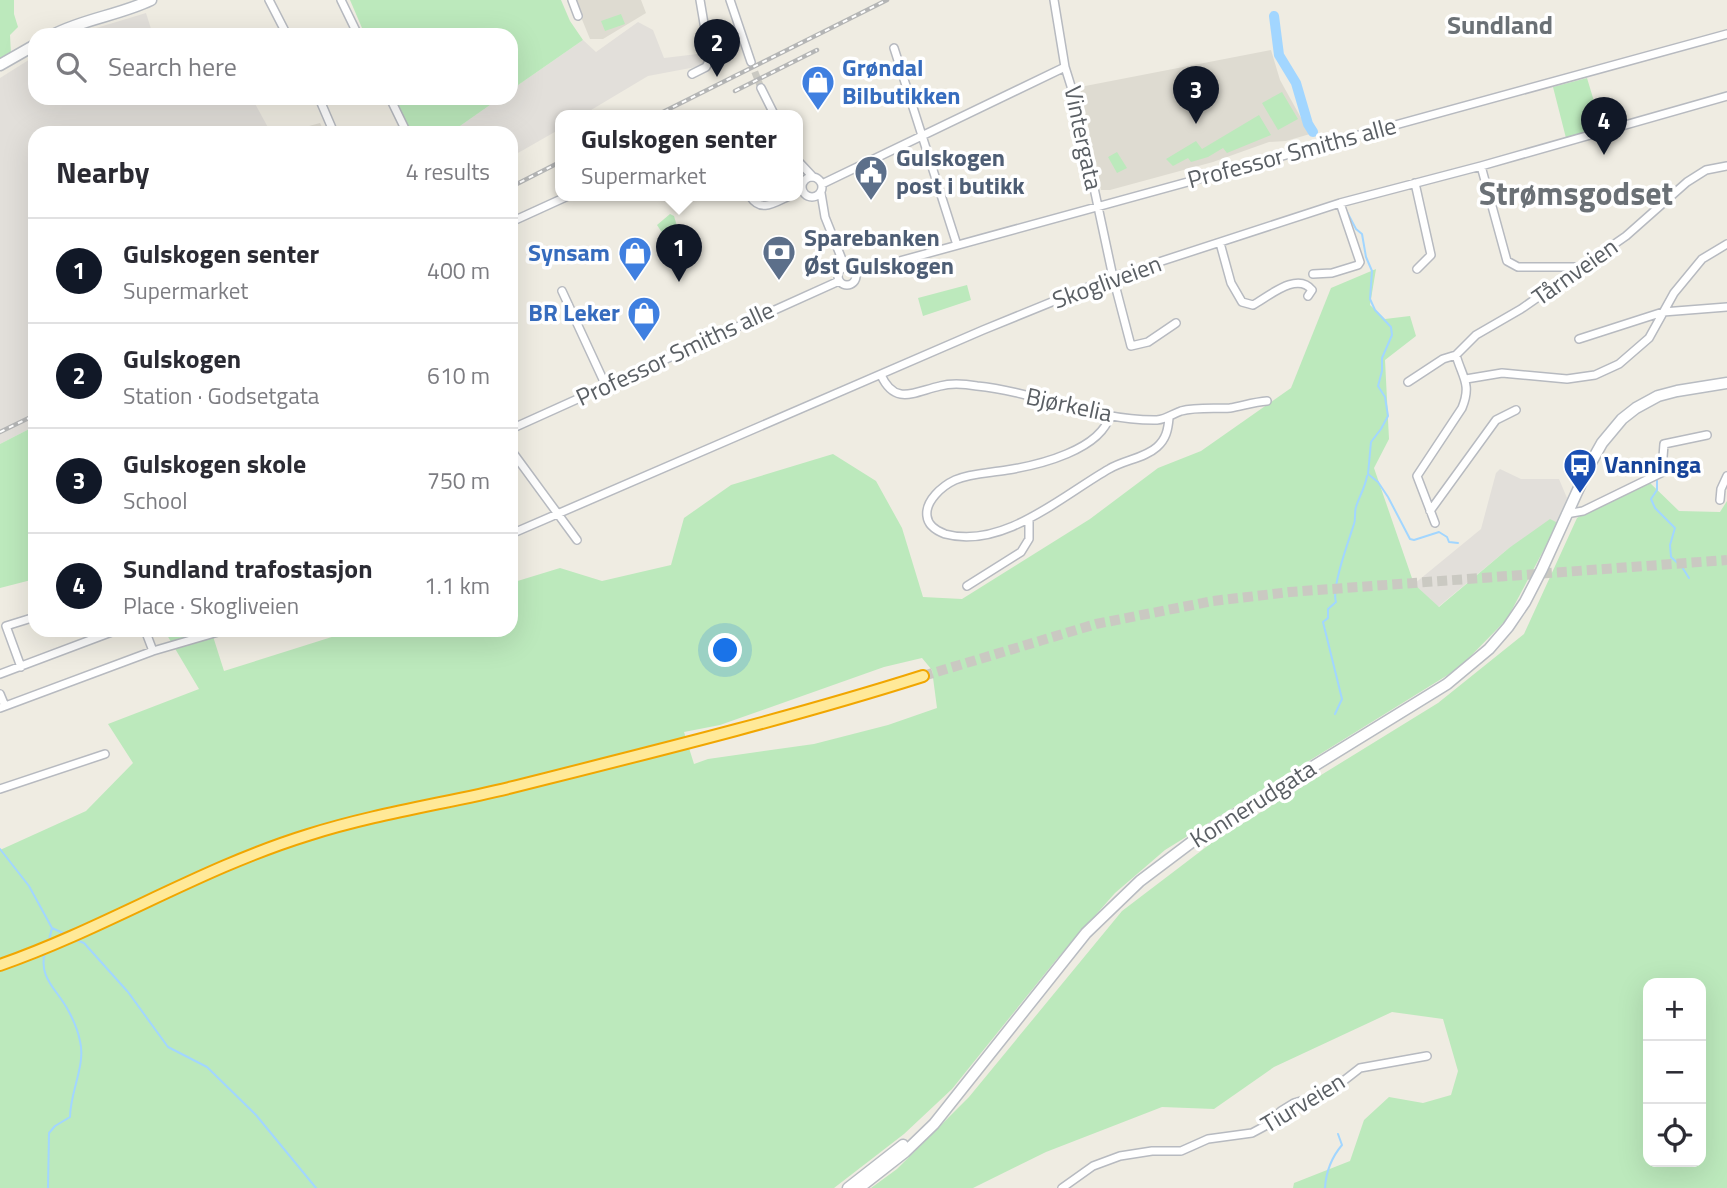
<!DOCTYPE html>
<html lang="en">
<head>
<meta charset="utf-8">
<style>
  body { margin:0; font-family:"Titillium Web",sans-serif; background:#f2f2f3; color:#2b2b33 }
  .controls { position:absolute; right:21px; bottom:21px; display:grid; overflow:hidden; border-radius:14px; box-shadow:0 7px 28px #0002 }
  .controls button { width:63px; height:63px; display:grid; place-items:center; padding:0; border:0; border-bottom:2px solid #e1e1e2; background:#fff; color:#2b2b33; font:35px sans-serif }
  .you { position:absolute; left:726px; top:651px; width:24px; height:24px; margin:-18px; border:5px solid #fff; border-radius:50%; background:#1a73e8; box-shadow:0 0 0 10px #1a73e833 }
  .badge { display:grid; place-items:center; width:46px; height:46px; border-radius:50%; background:#111827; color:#fff; font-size:23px; font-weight:700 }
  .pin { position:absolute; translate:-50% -58px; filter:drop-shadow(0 2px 4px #0008) }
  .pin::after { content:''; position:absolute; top:37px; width:24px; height:21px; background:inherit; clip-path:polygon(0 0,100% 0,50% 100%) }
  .popup { position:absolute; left:555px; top:110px; width:248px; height:91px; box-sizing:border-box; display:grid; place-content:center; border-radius:14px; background:#fff; filter:drop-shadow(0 2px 5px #0005); font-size:23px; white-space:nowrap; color:#7c7c81 }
  .popup b { font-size:26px; color:#2b2b33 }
  .popup::after { content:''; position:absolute; left:50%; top:100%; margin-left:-14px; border:14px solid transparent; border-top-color:#fff }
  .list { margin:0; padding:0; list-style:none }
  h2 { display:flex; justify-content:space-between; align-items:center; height:91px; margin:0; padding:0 28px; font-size:30px }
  h2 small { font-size:23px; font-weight:400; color:#7c7c81 }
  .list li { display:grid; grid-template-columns:46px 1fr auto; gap:21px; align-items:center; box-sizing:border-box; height:105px; padding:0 28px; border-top:2px solid #e1e1e2 }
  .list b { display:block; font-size:26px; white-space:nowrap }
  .list p { margin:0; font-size:23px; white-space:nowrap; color:#7c7c81 }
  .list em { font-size:23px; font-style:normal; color:#7c7c81 }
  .icon { flex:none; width:38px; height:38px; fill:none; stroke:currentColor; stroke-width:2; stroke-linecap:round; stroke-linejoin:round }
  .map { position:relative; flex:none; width:1727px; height:1188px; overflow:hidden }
  .search { position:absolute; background:#fff; box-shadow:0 7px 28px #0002; left:28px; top:28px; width:490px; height:77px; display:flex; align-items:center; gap:18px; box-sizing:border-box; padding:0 24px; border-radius:21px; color:#7c7c81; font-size:26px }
  .panel { position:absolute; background:#fff; box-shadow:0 7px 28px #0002; left:28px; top:126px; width:490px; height:511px; border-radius:21px }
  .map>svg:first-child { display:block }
  .industrial { fill:#e2dfda }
  .education { fill:#dedbd1 }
  .green { fill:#bce9bc; fill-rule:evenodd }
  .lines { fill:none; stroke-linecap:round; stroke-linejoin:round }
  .stream { stroke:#a2d6ff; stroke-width:2 }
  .river { stroke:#a2d6ff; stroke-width:10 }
  .minor-tunnel { stroke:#cac9c2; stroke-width:7; stroke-dasharray:7 3.5; stroke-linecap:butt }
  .trunk-tunnel { stroke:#cac9c2; stroke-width:10; stroke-dasharray:10 5; stroke-linecap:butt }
  .minor-casing { stroke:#b7bac0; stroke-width:10 }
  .secondary-casing { stroke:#b8bcc2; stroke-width:13 }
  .trunk-casing { stroke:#f1a600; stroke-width:14 }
  .minor { stroke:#fff; stroke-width:7 }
  .secondary { stroke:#fff; stroke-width:10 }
  .trunk { stroke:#ffe998; stroke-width:10 }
  .rail-casing { stroke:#b4b5b5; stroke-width:4.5 }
  .rail { stroke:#fff; stroke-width:2; stroke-dasharray:5; stroke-linecap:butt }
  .labels { text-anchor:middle; stroke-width:7; stroke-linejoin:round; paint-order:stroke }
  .shop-label { font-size:24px; font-weight:bold; fill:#366cbe; stroke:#fff; text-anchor:end }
  .street-label { font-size:24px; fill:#5a5f64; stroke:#fff }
  .service-label { font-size:24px; font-weight:bold; fill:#4e5e75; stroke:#fff; text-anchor:start }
  .transit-label { font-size:24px; font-weight:bold; fill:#164399; stroke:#fff; text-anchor:start }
  .neighbourhood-label { font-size:26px; font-weight:bold; fill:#6b7176; stroke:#fff }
  .district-label { font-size:32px; font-weight:bold; fill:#6b7176; stroke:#fff }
</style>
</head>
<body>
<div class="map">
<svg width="1727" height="1188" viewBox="0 0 1727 1188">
  <rect width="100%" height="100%" fill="#efece2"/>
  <path class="industrial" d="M146 13 153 35H73Z
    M638 22 653 30 664 58 706 53 703 63 701 66 648 76 581 116H560V129L511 157V133H450L500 98H511V90L583 40 596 52Z
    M35 56V98H252L271 133H35V426L0 444V78Z
    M1500 469 1521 479H1559L1567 498 1558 523 1509 548 1438 607 1414 584 1481 529 1496 473Z"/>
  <path class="education" d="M574 0H641L646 13 603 39H590Z
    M1271 50 1280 80 1310 134 1286 141 1269 142 1213 162 1110 190H1101L1080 87Z
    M320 123 325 133H285L298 129Z"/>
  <path class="green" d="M0 0H14V14L18 27 10 35 11 54 0 61Z
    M350 0H561L570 21 583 40 511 90V35H365Z
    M621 14 625 24 605 31 601 21Z
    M1587 78 1602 128 1566 138 1553 87Z
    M1282 92 1298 119 1278 130 1262 103Z
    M393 98H500L450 133H408Z
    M1259 115 1271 135 1227 153 1223 148 1208 157 1191 162 1188 158 1173 166 1166 159 1196 141 1202 149Z
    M1117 152 1127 168 1117 173 1108 157Z
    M670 214 674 216 677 226 665 237 657 225Z
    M1376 269 1370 305 1385 319 1410 316 1416 336 1385 360 1389 439 1374 468 1414 584 1439 607 1509 548 1550 519 1558 523 1507 619 1459 668 1165 850 1115 893 1056 960 952 1089 904 1134 834 1188H0V850L86 811 133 763 108 724 199 689 164 630H211L224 671 354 630H511V583L560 568 602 581 671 565 684 518 731 485 833 454 876 481 902 528 923 597 962 599 1090 519 1158 468 1201 451 1291 388 1331 288ZM922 658 932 670 937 708 888 725 814 744 708 759 694 764 684 732 720 725 884 667Z
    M967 285 971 300 923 316 918 298Z
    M35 426V579L0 588V444Z
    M1649 482 1679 511 1720 512 1727 501V1188H1293L1294 1183 1350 1161 1364 1120 1389 1097 1423 1103 1451 1095 1458 1071 1443 1019 1392 1012 1274 1067 1214 1109 1162 1107 1046 1152 973 1188H871L897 1169 969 1097 1122 911 1214 841 1438 703 1524 634 1577 518 1594 507ZM1648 983H1701V1162H1648Z"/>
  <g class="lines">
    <path class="stream" d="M1346 210 1356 229 1362 234 1366 257 1372 271 1370 299 1375 310 1391 327 1392 335 1382 358V371L1378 386 1385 397 1388 416 1381 429 1371 442 1368 474 1378 482 1388 497 1410 539 1414 540 1439 532 1447 537 1449 542 1458 543
      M1657 480V490L1651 499 1655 508 1675 528 1670 545 1671 557 1682 567 1689 578
      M1335 714 1342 699 1323 622 1328 618V609L1336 602C1331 588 1349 540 1354 524 1356 519 1354 513 1356 507 1359 497 1365 488 1367 476
      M0 849 29 886 52 928 49 940
      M52 928 65 934
      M76 940 84 943 128 992 168 1047 207 1067 256 1115 316 1188
      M45 952C38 978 57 989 68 1010 73 1019 78 1031 80 1041 86 1065 70 1092 70 1117L55 1126 49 1133 48 1188
      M1325 1188C1326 1171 1331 1158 1342 1145L1338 1134"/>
    <path class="river" d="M1274 16 1279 55 1296 83 1308 124 1313 132"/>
    <path class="minor-tunnel" d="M751 62 761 88"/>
    <path class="trunk-tunnel" d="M923 676 1096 624 1213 601 1290 592 1727 560"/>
    <defs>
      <path id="minor" d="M269 0 287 35
        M341 0 358 35
        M572 0 578 16
        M730 0 751 62
        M1054 0 1065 67 1075 99 1113 277 1131 346 1148 342 1176 323
        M894 48 957 245
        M692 74 706 67 710 59 700 0
        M761 88 775 116
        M319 98 334 133
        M390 98 407 133
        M798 161 813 177
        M1481 166 1507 261 1518 267H1581
        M802 187a10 10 0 1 1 20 0a10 10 0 1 1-20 0Z
        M1415 183 1431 255 1417 269
        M822 184 1065 67
        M821 193 825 217 845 267
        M750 196C761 213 774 203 789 196
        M511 222 568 196
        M1220 243 1231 283 1242 302 1253 305C1268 297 1297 271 1312 290L1308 296
        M838 276a9 9 0 1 1 18 0a9 9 0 1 1-18 0Z
        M856 273 1727 34
        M1313 274 1332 273 1358 265 1360 262 1340 203
        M562 291 606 386
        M1579 339 1663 312 1727 307
        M881 375C895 406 914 392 940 386 951 383 965 384 977 386 1037 392 1096 421 1157 420 1167 419 1172 414 1181 411 1196 407 1214 409 1230 408 1242 406 1254 402 1267 401
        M1466 379 1502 373 1567 379 1595 375 1619 364 1649 338 1674 293 1702 259 1727 244
        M1408 382 1443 359 1456 355
        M1110 415C1101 450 1039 465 1007 470 990 473 971 473 955 480 942 486 925 501 927 516 928 526 937 531 945 534 1003 550 1063 495 1109 469 1124 460 1145 458 1157 447 1166 439 1168 430 1169 418
        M511 429 839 281
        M511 450 577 540
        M1720 500 1721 489 1727 476
        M1430 511 1496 420 1516 410
        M1566 514 1583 511 1665 471 1663 457 1664 444 1707 435
        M1435 523 1417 476 1462 408C1472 384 1462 377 1456 355L1476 335 1521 309 1626 236 1687 182 1706 170 1727 166
        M511 534 983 330 1113 277 1340 203 1481 166 1727 96
        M967 586 1021 552 1029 539V519
        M145 630 153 651
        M21 667 6 626 35 617
        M0 674 117 630
        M0 694 5 706
        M0 708 153 651 225 630
        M0 789 105 754
        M1062 1188 1093 1166 1120 1156 1152 1151H1181L1208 1139 1252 1133 1267 1125 1281 1111 1294 1103 1328 1093 1360 1068 1427 1056"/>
      <path id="secondary" d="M53 35C83 19 120 15 151 0
        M0 65 35 45
        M848 1188 903 1145
        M859 1188 905 1152 934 1124 1086 933 1140 881 1197 838 1447 684 1489 649 1508 627 1525 602 1542 569 1588 468 1602 443 1622 419 1636 408 1658 396 1677 391 1727 383"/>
      <path id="trunk" d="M0 965C106 928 201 868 308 835 374 814 442 804 509 788 648 753 787 719 923 676"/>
    </defs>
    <use href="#minor" class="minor-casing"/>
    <use href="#secondary" class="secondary-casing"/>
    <use href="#trunk" class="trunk-casing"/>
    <use href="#minor" class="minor"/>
    <use href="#secondary" class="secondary"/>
    <use href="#trunk" class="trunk"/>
    <defs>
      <path id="rail" d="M735 91 817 50
        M655 116 887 0
        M511 187 560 162
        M0 432 35 415"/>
    </defs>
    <use href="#rail" class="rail-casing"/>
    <use href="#rail" class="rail"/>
  </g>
  <defs>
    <symbol id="shop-pin" viewBox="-11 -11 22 30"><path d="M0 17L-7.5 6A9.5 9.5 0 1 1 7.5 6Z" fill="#3f7fe0" stroke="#fff"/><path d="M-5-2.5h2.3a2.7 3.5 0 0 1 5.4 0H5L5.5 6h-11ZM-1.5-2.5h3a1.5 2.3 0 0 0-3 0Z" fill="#fff"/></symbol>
    <symbol id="civic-pin" viewBox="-11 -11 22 30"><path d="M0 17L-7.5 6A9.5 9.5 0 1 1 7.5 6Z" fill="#5c6f8a" stroke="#fff"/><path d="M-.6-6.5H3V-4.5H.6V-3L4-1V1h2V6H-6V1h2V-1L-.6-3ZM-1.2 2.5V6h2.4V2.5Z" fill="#fff"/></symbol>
    <symbol id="bank-pin" viewBox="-11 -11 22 30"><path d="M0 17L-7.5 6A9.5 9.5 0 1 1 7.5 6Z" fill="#5c6f8a" stroke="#fff"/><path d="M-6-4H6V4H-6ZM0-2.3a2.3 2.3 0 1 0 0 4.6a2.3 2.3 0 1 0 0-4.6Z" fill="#fff"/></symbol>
    <symbol id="bus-pin" viewBox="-11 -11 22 30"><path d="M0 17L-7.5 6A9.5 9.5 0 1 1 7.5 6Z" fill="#1a4fb4" stroke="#fff"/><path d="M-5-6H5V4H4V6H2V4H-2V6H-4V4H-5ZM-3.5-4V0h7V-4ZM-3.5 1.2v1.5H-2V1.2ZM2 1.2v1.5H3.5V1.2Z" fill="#fff"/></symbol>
  </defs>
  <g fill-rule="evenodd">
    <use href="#shop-pin" x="799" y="63" width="38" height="52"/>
    <use href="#civic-pin" x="852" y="153" width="38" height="52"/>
    <use href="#bank-pin" x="760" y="233" width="38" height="52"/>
    <use href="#shop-pin" x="616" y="234" width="38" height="52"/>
    <use href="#shop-pin" x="625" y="294" width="38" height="52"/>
    <use href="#bus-pin" x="1561" y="446" width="38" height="52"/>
  </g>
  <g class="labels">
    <g class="shop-label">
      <text x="842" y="76" text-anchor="start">Grøndal<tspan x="842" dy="28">Bilbutikken</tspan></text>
      <text x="610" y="261">Synsam</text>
      <text x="620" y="321">BR Leker</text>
    </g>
    <g class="street-label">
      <text transform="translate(1083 138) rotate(78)" y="8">Vintergata</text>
      <text transform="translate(1292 153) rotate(-15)" y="8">Professor Smiths alle</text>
      <text transform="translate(1575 272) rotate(-35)" y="8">Tårnveien</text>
      <text transform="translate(1107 282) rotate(-20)" y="8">Skogliveien</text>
      <text transform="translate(675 354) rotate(-25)" y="8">Professor Smiths alle</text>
      <text transform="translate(1069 405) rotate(12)" y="8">Bjørkelia</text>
      <text transform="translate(1253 804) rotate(-32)" y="8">Konnerudgata</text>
      <text transform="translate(1303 1103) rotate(-31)" y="8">Tiurveien</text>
    </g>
    <g class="service-label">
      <text x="896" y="166">Gulskogen<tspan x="896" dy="28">post i butikk</tspan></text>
      <text x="804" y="246">Sparebanken<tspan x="804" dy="28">Øst Gulskogen</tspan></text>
    </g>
    <g class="transit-label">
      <text x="1604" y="473">Vanninga</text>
    </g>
    <g class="neighbourhood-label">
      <text x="1500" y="34">Sundland</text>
    </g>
    <g class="district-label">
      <text x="1576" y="205">Strømsgodset</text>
    </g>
  </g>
</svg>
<div class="controls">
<button>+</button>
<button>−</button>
<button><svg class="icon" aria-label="locate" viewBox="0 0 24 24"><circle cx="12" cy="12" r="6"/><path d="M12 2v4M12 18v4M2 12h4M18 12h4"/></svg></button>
</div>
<div class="you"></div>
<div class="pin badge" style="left:679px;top:282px">1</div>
<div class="popup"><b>Gulskogen senter</b>Supermarket</div>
<div class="pin badge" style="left:717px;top:77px">2</div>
<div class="pin badge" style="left:1196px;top:124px">3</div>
<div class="pin badge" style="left:1604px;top:155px">4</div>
<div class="search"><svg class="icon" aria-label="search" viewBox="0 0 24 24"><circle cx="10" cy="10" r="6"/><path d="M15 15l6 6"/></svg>Search here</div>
<section class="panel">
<h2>Nearby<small>4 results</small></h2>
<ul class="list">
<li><span class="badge">1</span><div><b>Gulskogen senter</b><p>Supermarket</p></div><em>400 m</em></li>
<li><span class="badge">2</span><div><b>Gulskogen</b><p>Station · Godsetgata</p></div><em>610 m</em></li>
<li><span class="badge">3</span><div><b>Gulskogen skole</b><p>School</p></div><em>750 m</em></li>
<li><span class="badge">4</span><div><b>Sundland trafostasjon</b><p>Place · Skogliveien</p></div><em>1.1 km</em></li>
</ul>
</section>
</div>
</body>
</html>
